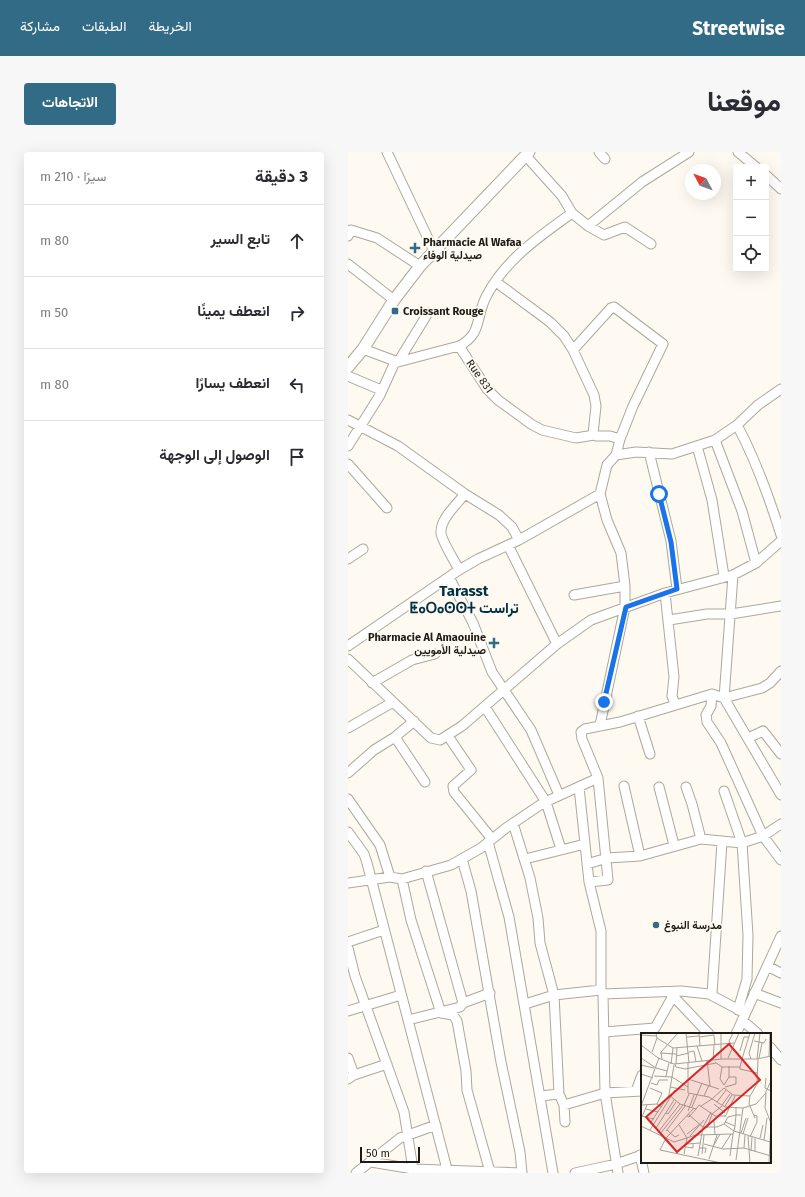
<!DOCTYPE html>
<html lang="ar">
<head>
<meta charset="utf-8">
<style>
  body { margin:0; font-family:"Fira Sans",Vazirmatn,"Noto Sans Tifinagh",sans-serif; background:#f7f7f7; color:#2b2b33; direction:rtl }
  .controls { position:absolute; right:12px; top:12px; display:grid; overflow:hidden; border-radius:4px; box-shadow:0 4px 16px #0002 }
  .controls button { width:36px; height:36px; display:grid; place-items:center; padding:0; border:0; border-bottom:1px solid #e1e1e2; background:#fff; color:#2b2b33; font:20px sans-serif }
  .compass { position:absolute; left:337px; top:12px; width:36px; height:36px; border-radius:50%; background:#fff; box-shadow:0 4px 16px #0002; rotate:311deg }
  .scale { position:absolute; left:12px; bottom:10px; width:60px; box-sizing:border-box; padding-left:4px; border:2px solid #1e1b16; border-top:0; font-size:11px; line-height:14px; white-space:nowrap; color:#1e1b16; -webkit-text-stroke:3px #fefaf2; paint-order:stroke }
  .stop { position:absolute; width:12px; height:12px; margin:-9px; border:3px solid #1a73e8; border-radius:50%; background:#fff }
  .stop.end { background:#1a73e8; border-color:#fff; box-shadow:0 1px 4px #0008 }
  .list { margin:0; padding:0; list-style:none }
  h2 { display:flex; justify-content:space-between; align-items:center; height:52px; margin:0; padding:0 16px; font-size:17px }
  h2 small { font-size:13px; font-weight:400; color:#7c7c81 }
  .list li { display:grid; grid-template-columns:26px 1fr auto; gap:12px; align-items:center; box-sizing:border-box; height:72px; padding:0 16px; border-top:1px solid #e1e1e2 }
  .list b { display:block; font-size:15px; white-space:nowrap }
  .list em { font-size:13px; font-style:normal; color:#7c7c81 }
  .icon { flex:none; width:22px; height:22px; fill:none; stroke:currentColor; stroke-width:2; stroke-linecap:round; stroke-linejoin:round }
  .map { position:relative; flex:none; width:433px; height:1021px; overflow:hidden; direction:ltr; border-radius:4px }
  header { display:flex; align-items:center; gap:24px; box-sizing:border-box; height:56px; padding:0 20px; background:#326b85; color:#fff }
  header strong { font-size:19px }
  nav { display:flex; gap:22px; margin-inline-start:auto; font-size:14px }
  .intro { display:flex; align-items:center; justify-content:space-between; box-sizing:border-box; height:96px; padding:0 24px }
  h1 { margin:0; font-size:28px }
  .button { padding:10px 18px; border-radius:4px; background:#326b85; color:#fff; font-size:14px; font-weight:700 }
  main { display:flex; gap:24px; padding:0 24px }
  aside { flex:1; background:#fff; border-radius:4px; box-shadow:0 4px 16px #0002 }
  .map>svg:first-child { display:block }
  .lines { fill:none; stroke-linecap:round; stroke-linejoin:round }
  .minor-casing { stroke:#aea79b; stroke-width:11 }
  .tertiary-casing { stroke:#aea79b; stroke-width:13 }
  .minor { stroke:#fff; stroke-width:9 }
  .tertiary { stroke:#fff; stroke-width:11 }
  .route { stroke:#1a73e8; stroke-width:5 }
  .poi-dot { fill:#326b85; stroke:#fefaf2; stroke-width:1.5 }
  .labels { text-anchor:middle; stroke-width:3.5; stroke-linejoin:round; paint-order:stroke }
  .poi-label { font-size:11px; font-weight:bold; fill:#1e1b16; stroke:#fefaf2; text-anchor:start }
  .street-label { font-size:11px; fill:#1e1b16; stroke:#fefaf2 }
  .district-label { font-size:15px; font-weight:bold; fill:#003043; stroke:#fefaf2 }
  .inset-road { fill:none; stroke:#a4a19a; stroke-width:1 }
  .view { fill:#d62828; fill-opacity:0.15; stroke:#d62828; stroke-width:2 }
  .inset-edge { fill:none; stroke:#1e1b16; stroke-width:2 }
</style>
</head>
<body>
<header>
<strong>Streetwise</strong>
<nav><a>الخريطة</a><a>الطبقات</a><a>مشاركة</a></nav>
</header>
<div class="intro"><h1>موقعنا</h1><a class="button">الاتجاهات</a></div>
<main>
<div class="map">
<svg width="433" height="1021" viewBox="0 0 433 1021">
  <rect width="100%" height="100%" fill="#fefaf2"/>
  <g class="lines">
    <defs>
      <path id="minor" d="M39 0 86 99
        M251 0 257 7
        M390 0 408 15
        M418 23 433 37
        M224 61 240 74 294 30 341 0
        M240 74 256 83 277 75 303 92
        M0 84 3 78 29 86 72 114
        M0 112 46 148
        M148 130 202 170 216 184 225 198 246 243 248 254 245 282 248 284H262L272 287 268 303
        M111 194C135 182 127 164 139 143 158 107 192 84 224 61L214 44 178 4
        M15 197 50 210 111 194 139 237 150 248 183 272 194 278 228 286 246 283
        M225 198 263 156 266 155 315 192 285 254 272 287
        M50 210 80 161
        M0 224 33 238
        M0 268 50 294 117 342 151 363 164 375 171 388
        M389 273C408 308 421 345 433 383
        M367 288 394 359 408 411
        M0 294 32 243 47 210
        M349 294 364 348 376 424
        M301 300 323 389 329 437
        M0 312 39 356
        M160 393 209 492
        M0 407 15 397
        M111 418C107 409 94 390 93 381 92 367 109 352 117 342
        M385 423 376 546 433 643
        M101 425 125 471 144 520 183 578 211 643
        M317 441 326 525 324 544 327 552
        M226 443 277 434
        M321 468 359 462H383L433 454
        M0 494 111 418 130 407 171 388 252 342
        M0 507 83 586 92 588 114 574 209 492 243 468 317 441 385 423 408 411 433 389
        M24 531 64 508 87 502
        M364 542 363 554 358 563 359 570 373 591 415 684 433 708
        M137 555 198 650 213 697
        M290 564 302 602
        M66 569 47 585 77 630
        M252 573 277 455V434L273 401 259 368 252 342 259 313 268 303 288 300 324 302 367 288 389 273 410 253 433 237
        M0 576 45 550
        M100 584 123 618 105 634 106 640 144 687
        M400 586 415 579 433 602
        M0 621 26 598 47 585
        M276 634 292 704
        M231 635 241 730 253 779V838L255 842 257 941 270 1021
        M311 635 326 693
        M338 635 344 652 353 687
        M376 639 394 691 400 783 399 827 390 858
        M0 647 32 693 42 725
        M165 671 182 726 190 766 192 791 206 843 211 942 216 953 217 970
        M0 680 16 702 19 711 100 1021
        M140 690 161 765 205 1021
        M114 707 123 739 153 910 172 1000 174 1021
        M177 707 237 692
        M239 712 259 706 292 704 353 687 394 691 415 684 433 672
        M54 727 63 768 93 861 105 863 109 869 118 919 119 938 142 1020
        M241 730 260 728 250 626
        M0 731 42 725 54 727 103 713 133 696 158 676 195 651 250 626 234 587 233 580 237 577 272 570 364 542 376 546 414 536 422 531 433 519
        M0 790 36 778
        M0 796 7 824 56 960 65 1017
        M419 814 433 821
        M324 840 325 844 361 882
        M406 841 433 851
        M255 842 333 839 361 842 397 861
        M364 842 374 690
        M115 851 142 841
        M177 852 206 843 253 838
        M0 859 53 843
        M60 868 112 855 115 851 78 719
        M394 868 410 882
        M256 880 307 876 325 844
        M388 882 433 784
        M422 895 433 908
        M0 906 6 923
        M0 927 6 923 39 912
        M288 939 294 923
        M192 944 211 942
        M216 953 257 941 294 939
        M292 1003 296 1021
        M23 1010 65 1017 174 1021
        M8 1021 52 986 88 973
        M227 1021 268 1012 294 1003"/>
      <path id="tertiary" d="M0 215 15 197 46 148 72 114 181 0"/>
    </defs>
    <use href="#minor" class="minor-casing"/>
    <use href="#tertiary" class="tertiary-casing"/>
    <use href="#minor" class="minor"/>
    <use href="#tertiary" class="tertiary"/>
  </g>
  <g class="lines">
    <path class="route" d="M256 550 278 455 329 437 323 390 311 342"/>
  </g>
  <g class="poi-dot">
    <path d="M65 90h4v4h4v4h-4v4h-4v-4h-4v-4h4z"/>
    <rect x="43" y="155" width="8" height="8" rx="2"/>
    <path d="M144 485h4v4h4v4h-4v4h-4v-4h-4v-4h4z"/>
    <circle cx="308" cy="773" r="4"/>
  </g>
  <g class="labels">
    <g class="poi-label">
      <text x="75" y="94">Pharmacie Al Wafaa<tspan x="75" dy="13">صيدلية الوفاء</tspan></text>
      <text x="55" y="163">Croissant Rouge</text>
      <text x="138" y="489" text-anchor="end">Pharmacie Al Amaouine<tspan x="138" dy="13">صيدلية الأمويين</tspan></text>
      <text x="316" y="777">مدرسة النبوغ</text>
    </g>
    <g class="street-label">
      <text transform="translate(132 224) rotate(55)" y="4">Rue 831</text>
    </g>
    <g class="district-label">
      <text x="116" y="444">Tarasst<tspan x="116" dy="17">ⵟⴰⵔⴰⵙⵙⵜ تراست</tspan></text>
    </g>
  </g>
  <g transform="translate(293 881)">
    <rect width="130" height="130" fill="#fefaf2"/>
    <path class="inset-road" d="M15 0 16 5 32 15 93 10M45 0 48 30M58 0 59 13M0 2 16 3M46 4 58 3M58 4 73 2 74 12M113 8 123 10 125 6M90 11 88 8 92 0M0 12 17 25 33 31 81 26H116L130 23M56 13 61 28M99 18 103 4H108M11 19 16 5M48 19 53 18 55 29M19 20 35 21M35 23 48 20M128 23 129 0M0 25 15 35 26 38M87 25 98 0M118 25 121 10M21 26 20 19 37 0M80 26V0M101 26 109 0M110 26 108 20 114 0M116 26 119 0M66 27 69 53M72 27 73 12M74 29 81 34 79 46 83 52M47 30V60L68 64 84 74 102 75 115 71 124 61 130 48M30 31 32 15M34 31 35 34 44 36 75 30M35 31 36 15M0 32 13 35M81 34H99L101 26M99 34V36L116 40M0 41 12 45M13 43 31 44 33 32M25 43 28 30M125 45 124 55 130 58M47 46 78 56M10 50 16 52 18 47H27M83 52 88 44V33M29 54 44 57M84 54 95 51V44H88M9 55 21 60 16 71M125 60 124 75 130 90M28 62 39 71 55 76 58 72 74 83H84M63 63 68 52M109 63 116 51 117 26M76 69 85 57M73 71 84 80M1 72 16 71 21 74M43 72 48 61M81 72 89 61M0 73 18 25M60 73 71 66 83 55 92 62 109 63 108 71 114 85M84 73 91 62M51 74 61 50M53 75 25 105 19 117 80 130M5 76 17 79M47 78 53 62M25 80 27 81 35 69M47 81 62 94H76L83 91 87 84 95 82V75M0 83 13 86M46 83 48 84 55 76M1 84 6 72M84 84 94 63M73 88 74 102M10 89 28 62 31 44 47 54M84 89 94 93 95 82H100M83 91 93 98 94 93M38 92 46 105M0 93 33 109 55 102 92 101 93 98 129 109 128 130M15 95 33 67M66 95 71 81 81 73M9 97 34 57M26 97 34 104 38 102M18 98 39 71M25 98 45 72M100 100 105 85M19 101 42 72M46 101 59 91M102 101 107 85M49 103 63 87M107 103 109 130M109 104 116 89V83L113 82M114 105V119M119 105 122 92M123 107 126 85M129 109 130 90M45 111 59 110M63 111 82 116 103 115 130 123M73 112 79 101M45 114 52 115V110M58 115H65L64 120M81 115 90 101M103 115 104 102M110 118 111 104M43 121 46 105M61 121 63 102M57 123 62 94 70 79M89 123 92 101M68 126 76 102M95 127 102 75"/>
    <path class="view" d="M88 11 119 47 36 119 5 84Z"/>
    <rect width="130" height="130" class="inset-edge"/>
  </g>
</svg>
<div class="controls">
<button>+</button>
<button>−</button>
<button><svg class="icon" aria-label="locate" viewBox="0 0 24 24"><circle cx="12" cy="12" r="6"/><path d="M12 2v4M12 18v4M2 12h4M18 12h4"/></svg></button>
</div>
<svg class="compass" viewBox="-18 -18 36 36"><path d="M0-13l5 13h-10z" fill="#e53935"/><path d="M0 13l5-13h-10z" fill="#7c7c81"/></svg>
<div class="scale">50 m</div>
<div class="stop" style="left:311px;top:342px"></div>
<div class="stop end" style="left:256px;top:550px"></div>
</div>
<aside>
<h2>3 دقيقة<small>سيرًا · 210 m</small></h2>
<ul class="list">
<li><svg class="icon" aria-label="ahead" viewBox="0 0 24 24"><path d="M12 20V5M6 11l6-6 6 6"/></svg><div><b>تابع السير</b></div><em>80 m</em></li>
<li><svg class="icon" aria-label="right" viewBox="0 0 24 24"><path d="M7 20v-9h11M14 6l5 5-5 5"/></svg><div><b>انعطف يمينًا</b></div><em>50 m</em></li>
<li><svg class="icon" aria-label="left" viewBox="0 0 24 24"><path d="M17 20v-9H6M10 6l-5 5 5 5"/></svg><div><b>انعطف يسارًا</b></div><em>80 m</em></li>
<li><svg class="icon" aria-label="arrive" viewBox="0 0 24 24"><path d="M6 21V4h12l-3 4 3 4H6"/></svg><div><b>الوصول إلى الوجهة</b></div></li>
</ul>
</aside>
</main>
</body>
</html>
